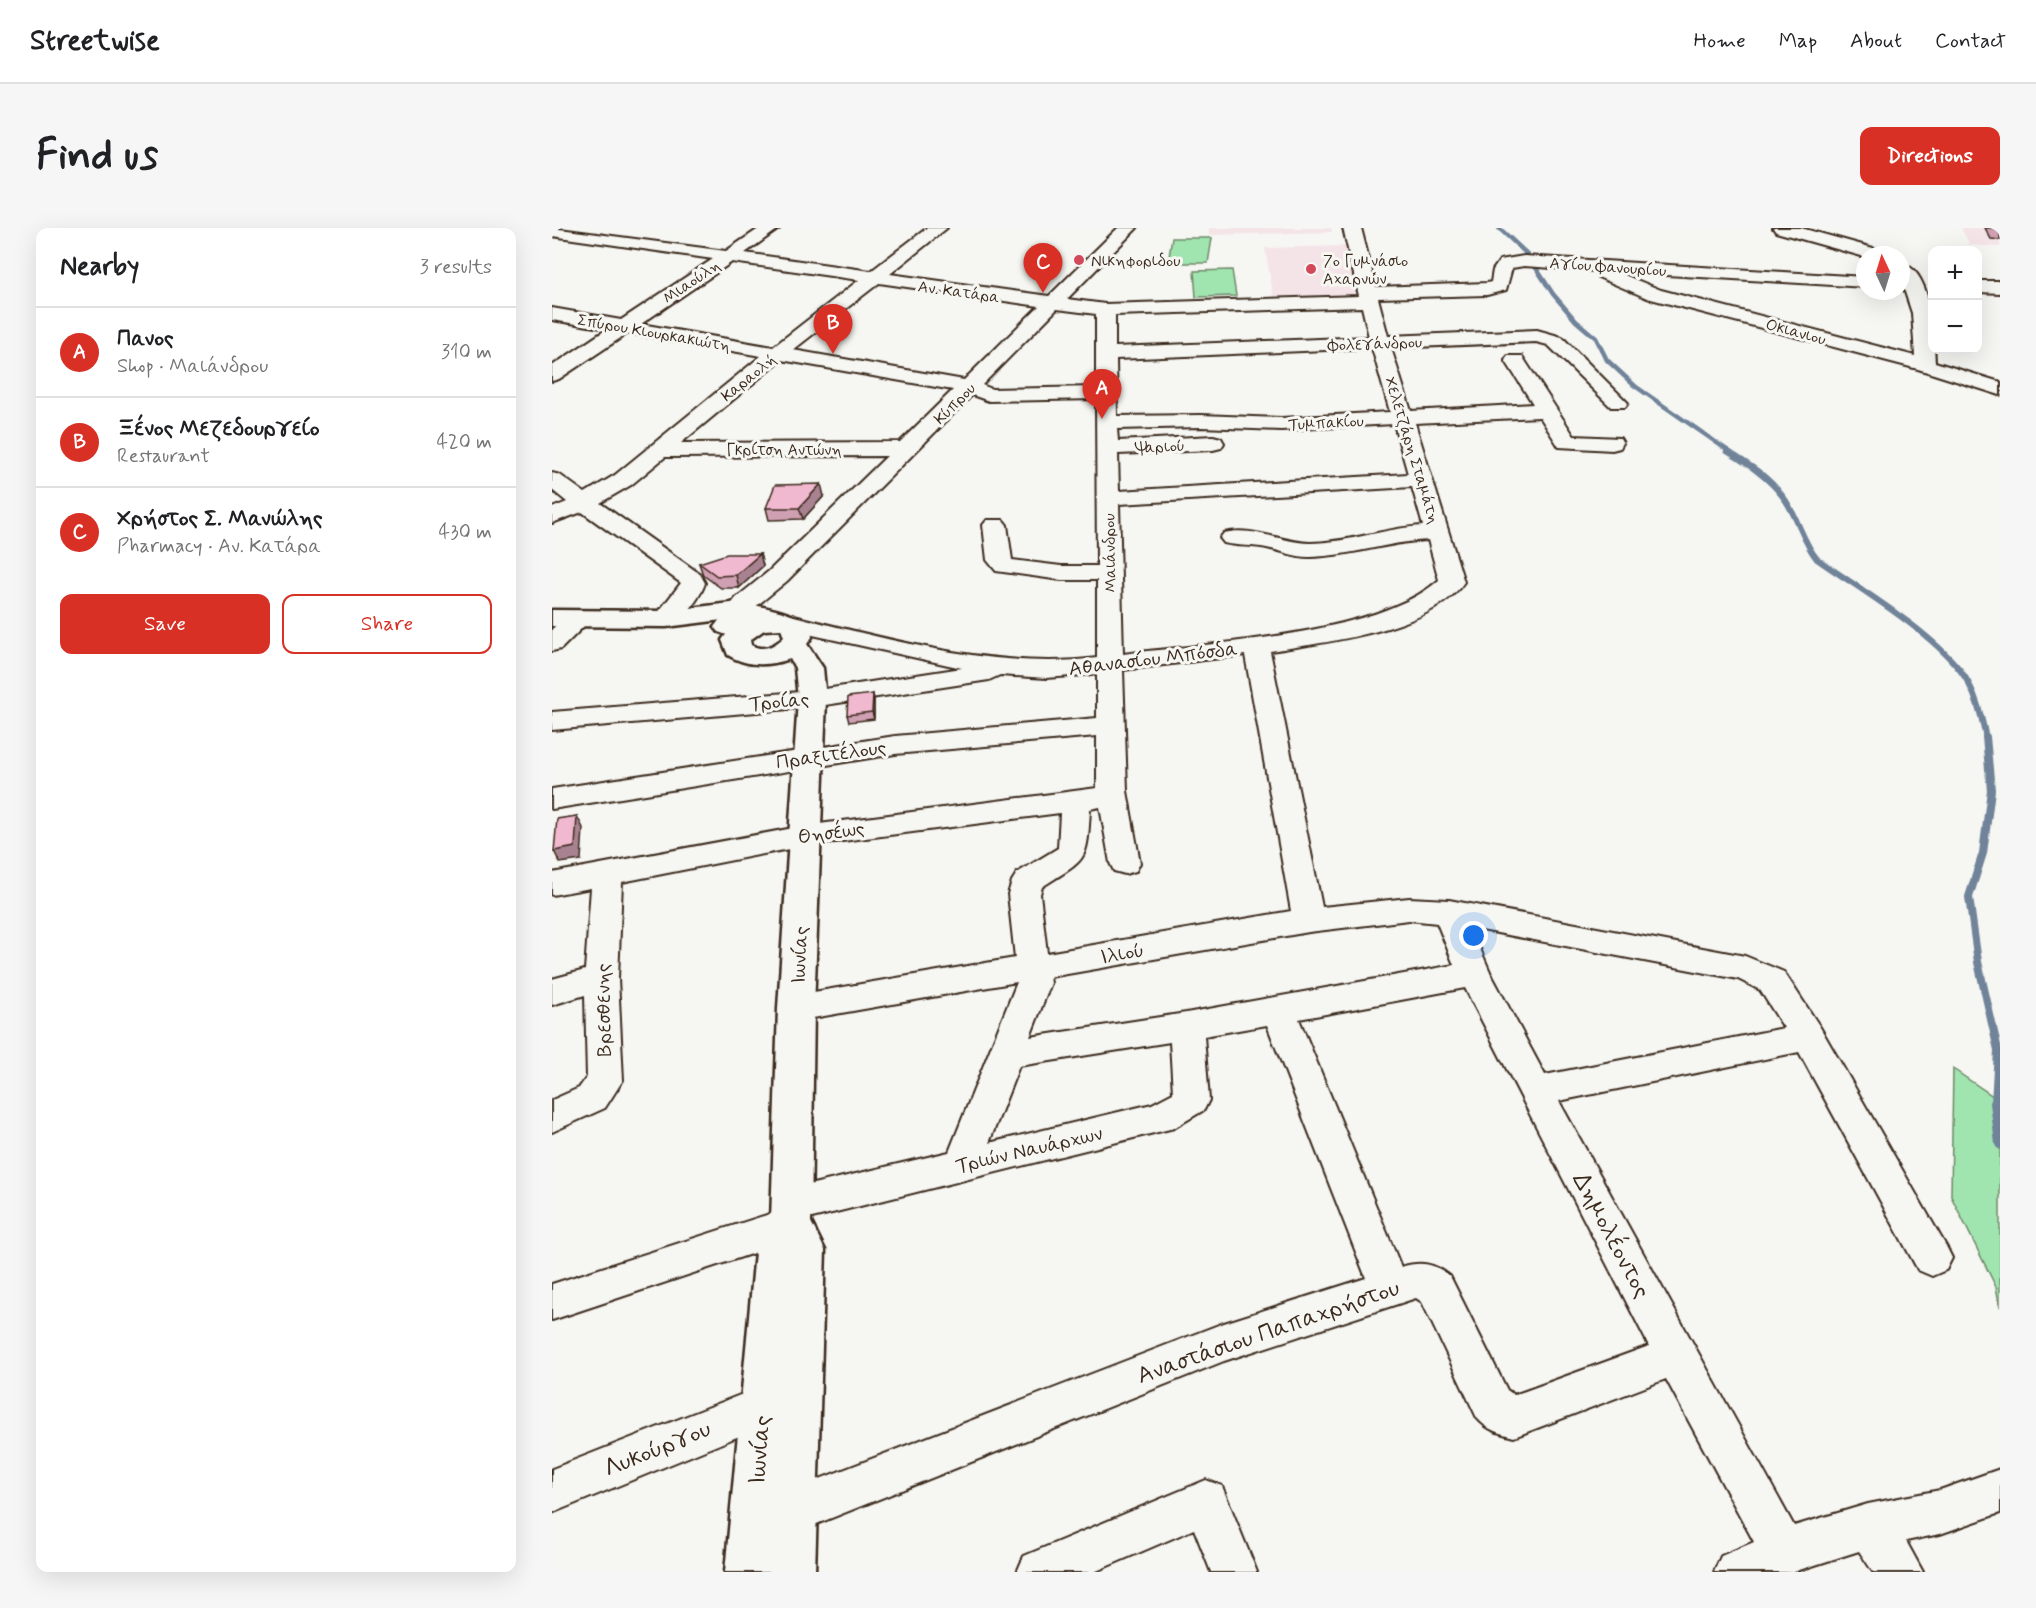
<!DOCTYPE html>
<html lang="en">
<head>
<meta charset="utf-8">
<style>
  body { margin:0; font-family:Mynerve,sans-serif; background:#f6f6f6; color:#202124 }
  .controls { position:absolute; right:18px; top:18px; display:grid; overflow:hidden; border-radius:12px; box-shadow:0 6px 24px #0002 }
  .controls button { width:54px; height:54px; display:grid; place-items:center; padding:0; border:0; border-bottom:2px solid #e0e0e0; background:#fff; color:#202124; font:30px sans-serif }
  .compass { position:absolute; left:1304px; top:18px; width:54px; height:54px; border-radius:50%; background:#fff; box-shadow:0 6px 24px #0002; rotate:356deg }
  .you { position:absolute; left:922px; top:708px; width:21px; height:21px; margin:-15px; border:4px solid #fff; border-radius:50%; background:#1a73e8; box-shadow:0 0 0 9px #1a73e833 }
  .badge { display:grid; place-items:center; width:39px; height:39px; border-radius:50%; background:#d93025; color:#fff; font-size:20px; font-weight:700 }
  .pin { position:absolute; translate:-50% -50px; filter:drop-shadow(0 2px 3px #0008) }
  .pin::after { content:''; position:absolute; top:32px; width:21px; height:18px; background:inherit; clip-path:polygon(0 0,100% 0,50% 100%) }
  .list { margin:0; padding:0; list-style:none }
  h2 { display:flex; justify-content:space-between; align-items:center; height:78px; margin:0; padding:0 24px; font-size:26px }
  h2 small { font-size:20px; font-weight:400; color:#757577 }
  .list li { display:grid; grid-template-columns:39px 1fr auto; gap:18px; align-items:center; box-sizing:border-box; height:90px; padding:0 24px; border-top:2px solid #e0e0e0 }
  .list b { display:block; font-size:22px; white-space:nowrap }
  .list p { margin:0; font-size:20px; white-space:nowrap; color:#757577 }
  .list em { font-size:20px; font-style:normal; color:#757577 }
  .actions { display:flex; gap:12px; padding:18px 24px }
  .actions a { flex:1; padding:14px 0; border:2px solid #d93025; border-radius:12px; text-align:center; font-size:21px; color:#d93025 }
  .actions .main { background:#d93025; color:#fff }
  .map { position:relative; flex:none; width:1448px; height:1344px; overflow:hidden; border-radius:12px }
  header { display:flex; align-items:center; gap:36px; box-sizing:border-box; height:84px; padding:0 30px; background:#fff; border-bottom:2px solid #e0e0e0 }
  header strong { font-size:28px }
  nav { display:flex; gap:33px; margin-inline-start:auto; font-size:21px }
  .intro { display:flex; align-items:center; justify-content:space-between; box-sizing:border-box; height:144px; padding:0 36px }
  h1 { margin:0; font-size:42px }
  .button { padding:15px 27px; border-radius:12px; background:#d93025; color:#fff; font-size:21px; font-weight:700 }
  main { display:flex; gap:36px; padding:0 36px }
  aside { flex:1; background:#fff; border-radius:12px; box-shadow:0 6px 24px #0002 }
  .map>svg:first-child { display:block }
  .built { fill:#f4e4e8 }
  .green { fill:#a0e5b0; stroke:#6e8867; stroke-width:1.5 }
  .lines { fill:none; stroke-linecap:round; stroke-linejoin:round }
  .stream-far3 { stroke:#6f8399; stroke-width:4.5 }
  .stream-far2 { stroke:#6f8399; stroke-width:6 }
  .stream-far1 { stroke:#6f8399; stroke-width:8 }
  .stream { stroke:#6f8399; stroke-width:10 }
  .minor-casing { stroke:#3b2a1e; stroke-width:4 }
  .major-casing { stroke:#3b2a1e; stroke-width:5 }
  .minor { fill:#f6f6f2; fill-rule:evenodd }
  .major { fill:#f6f6f2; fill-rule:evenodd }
  .wall { fill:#cf9fb2; stroke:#3b2a1e; stroke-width:1.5 }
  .shaded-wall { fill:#a98291; stroke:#3b2a1e; stroke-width:1.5 }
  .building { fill:#f1b9cf; stroke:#3b2a1e; stroke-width:1.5 }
  .poi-dot { fill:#d1495b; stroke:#f6f6f2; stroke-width:2 }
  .labels { text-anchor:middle; stroke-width:6; stroke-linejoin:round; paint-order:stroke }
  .far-poi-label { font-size:16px; fill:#3b2a1e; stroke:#f6f6f2; text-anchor:start }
  .far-street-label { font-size:16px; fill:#3b2a1e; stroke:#f6f6f2 }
  .street-label { font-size:20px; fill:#3b2a1e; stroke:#f6f6f2 }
  .near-street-label { font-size:24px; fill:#3b2a1e; stroke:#f6f6f2 }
</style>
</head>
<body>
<header>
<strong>Streetwise</strong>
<nav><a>Home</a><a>Map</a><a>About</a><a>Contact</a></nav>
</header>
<div class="intro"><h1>Find us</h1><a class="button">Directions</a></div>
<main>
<aside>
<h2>Nearby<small>3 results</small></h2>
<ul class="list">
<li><span class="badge">A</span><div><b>Πανος</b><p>Shop · Μαιάνδρου</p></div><em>310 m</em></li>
<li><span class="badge">B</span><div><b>Ξένος Μεζεδουργείο</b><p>Restaurant</p></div><em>420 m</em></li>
<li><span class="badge">C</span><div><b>Χρήστος Σ. Μανώλης</b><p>Pharmacy · Αν. Κατάρα</p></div><em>430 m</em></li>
</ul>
<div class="actions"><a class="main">Save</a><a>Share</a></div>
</aside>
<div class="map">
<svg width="1448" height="1344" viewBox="0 0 1448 1344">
  <rect width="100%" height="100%" fill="#f6f6f2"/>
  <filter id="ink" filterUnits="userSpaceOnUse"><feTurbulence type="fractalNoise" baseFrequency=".0167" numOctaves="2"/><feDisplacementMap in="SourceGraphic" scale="12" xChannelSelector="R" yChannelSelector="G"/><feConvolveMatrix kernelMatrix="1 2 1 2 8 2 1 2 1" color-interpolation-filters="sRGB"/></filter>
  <g filter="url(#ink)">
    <path class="built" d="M657 0H779L780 4 657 7Z
      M1409 0H1448V19L1418 17Z
      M795 18 809 69 722 71 713 20Z"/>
    <path class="green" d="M620 10H660L656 35H616Z
      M680 42 684 68 644 69 642 43Z
      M1401 841 1448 873V1079L1444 1059 1399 968Z"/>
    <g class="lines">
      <path class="stream-far3" d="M947 0 975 26 1001 66 1024 93 1044 110 1055 132 1083 158 1178 224"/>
      <path class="stream-far2" d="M1175 223C1196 236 1217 249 1232 270 1246 289 1250 313 1265 331 1309 362 1374 400 1408 442 1423 461 1429 486 1434 510"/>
      <path class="stream-far1" d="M1434 509 1439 562 1431 625 1417 669 1426 734 1446 822 1443 876"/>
      <path class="stream" d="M1443 875 1448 916"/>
      <defs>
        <path id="minor" d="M0 0 174 23 208 0H228L193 25 319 43 375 0H395L338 46 497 68 566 0H585L515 71 553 76 807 68 791 0H809L824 59 935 55 939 54 941 42 948 32 972 28 1313 49V59L1065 44 1109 62 1363 128 1360 85 1349 52V35C1381 42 1382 110 1383 134L1448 154V167L1366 141 1095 70 1046 49 1044 43 972 38 960 40 954 62 935 67 826 70 836 108 985 102 1010 109 1076 175 1073 179H1059L996 117 984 114 839 120 859 183 981 176 953 132 956 128H970L1022 208 1068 210 1071 215 1068 220 1060 222 1007 219 988 189 863 195 912 354C879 403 774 414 718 423L770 679 857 670 897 672 1193 728 1232 744 1268 799 1394 1018 1400 1030 1394 1042 1380 1048 1366 1042 1247 824 1007 873 1242 1298 1316 1276 1388 1262 1448 1241V1285L1388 1306 1354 1313 1371 1344H1321L1307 1323 1241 1344H1162L1169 1328 1202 1314 1114 1151 962 1209C947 1205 935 1202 925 1190L870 1074 864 1070 672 1133 242 1305 226 1299 220 1283 226 1267 669 1096 814 1050 715 797 652 808 657 872 652 882 622 900 256 991 258 996 253 1008 0 1092V1056L224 984 221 978 227 966 240 961 397 924 465 754 244 793 232 789 227 780 232 771 244 767 463 730 456 666 460 653 465 645 506 620 508 585 252 618 70 654 66 750 71 852 53 880 0 904V872L27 860 35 849 33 767 0 777V751L33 742 39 660 0 667V645L252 598 545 560V508L343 526 0 581V561L343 508 545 490V446L494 450 448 447 437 452 260 479 0 502V484L260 463 410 440 229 400 225 395 229 390 238 387C334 411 447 443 545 430V352H509L444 343 435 332 431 297 435 292H451L455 297 460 332 509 338H545L544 171 437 173 420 167 235 353 202 380 184 404 175 407 166 404 162 399 184 370 217 343 335 228 113 229 79 257 48 275 148 346 153 355C149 368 135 387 124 395 118 400 112 398 105 396L101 391 129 355 30 284 0 295V280L15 274 0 262V245L8 247 33 265 63 247 209 128 76 105 7 151 0 153V138L55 101 0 92V80L69 92 161 31 0 8ZM180 34 307 52 221 119 89 96ZM327 55 487 78 412 152 241 122ZM810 79 817 109 563 119V87ZM505 81 544 86V159L440 161 430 157ZM820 120 838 184 729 190 649 187 565 188 564 131ZM229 132 401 162 348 214 129 215ZM842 196 856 246 567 263 566 226 661 222 669 220 672 215 669 210 661 208 566 213 565 201 649 199 729 202ZM860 259 871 298C833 300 795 315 758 315 728 314 701 298 672 305L668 310 672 315C684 318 696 317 709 319 726 321 742 330 759 329 798 328 836 314 876 312L887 352C825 408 655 415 571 426L567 276ZM693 427 739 683 495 725 488 666 490 659C535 630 535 636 538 581L548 579 558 635 562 643 573 646 584 643 588 635 575 563 571 442ZM857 692 885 695 902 737 634 785 478 809 499 755 498 749 757 704ZM919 700 1186 751 1208 762 1232 800 993 847 939 746ZM913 760 1097 1118 962 1167 955 1162 898 1048C882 1035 869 1033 849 1039L747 791ZM618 814 621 865 600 876 437 915 467 838Z
          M1221 0H1249L1332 23 1335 27 1313 29 1224 4Z
          M1426 53H1448V65L1426 64Z
          M26 383 35 386 39 391 9 421 0 423V401L17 386Z
          M211 1158 226 1164 232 1178 226 1192 0 1285V1241Z
          M654 1252 670 1258 705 1344H659L642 1301 542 1344H465L472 1328Z"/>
        <path id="major" d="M187 374C207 379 259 384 260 409L255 416 271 440 274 471 262 780 259 994 273 1022 263 1344H173L203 1024 219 993 226 780 246 471 243 440 238 431C216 438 196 439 176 427L170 412 178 401 191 391 186 390 114 399 0 398V382L114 383ZM229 401 232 409C223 418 211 424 199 417L198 412 212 402Z"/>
      </defs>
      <use href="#minor" class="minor-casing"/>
      <use href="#major" class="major-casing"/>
      <use href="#minor" class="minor"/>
      <use href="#major" class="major"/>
    </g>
    <path class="wall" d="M1433 0H1448V12L1439 11Z
      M272 268 251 291 217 292 214 280Z
      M208 326 211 338 187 360H169L151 347 147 335Z
      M321 466 322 472V491L297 494 295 487Z"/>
    <path class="shaded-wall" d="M269 256 272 268 251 291 247 280Z
      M208 326 211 338 187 360 184 347Z
      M321 466 322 472V491L320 484Z
      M25 588 31 600 29 632 8 635 2 623Z"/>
    <path class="building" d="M269 256 247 280H214L223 257Z
      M175 326H208L184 347 165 348 147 335Z
      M321 466 320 484 295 487 296 469Z
      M25 588 23 619 2 623 5 591Z"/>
  </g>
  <g class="poi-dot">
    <circle cx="527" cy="32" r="6"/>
    <circle cx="759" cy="41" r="6"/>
  </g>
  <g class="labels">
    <g class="far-poi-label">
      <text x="539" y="38">Νικηφοριδου</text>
      <text x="771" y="38">7ο Γυμνάσιο<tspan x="771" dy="18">Αχαρνών</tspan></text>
    </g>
    <g class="far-street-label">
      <text transform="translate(1056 38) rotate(4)" y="6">Αγίου Φανουρίου</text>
      <text transform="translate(139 53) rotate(-34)" y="6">Μιαούλη</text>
      <text transform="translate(407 63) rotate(8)" y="6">Αν. Κατάρα</text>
      <text transform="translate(1244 103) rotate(15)" y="6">Οκιανιου</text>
      <text transform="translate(102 104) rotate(10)" y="6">Σπύρου Κιουρκακιώτη</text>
      <text transform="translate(823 115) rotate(-2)" y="6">Φολεγάνδρου</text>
      <text transform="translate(196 149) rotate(-39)" y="6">Καραολή</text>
      <text transform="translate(402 175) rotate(-45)" y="6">Κύπρου</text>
      <text transform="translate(774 194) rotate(-3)" y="6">Τυμπακίου</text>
      <text transform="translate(608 218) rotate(-3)" y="6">Ψαριού</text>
      <text x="232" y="227">Γκρίτση Αντώνη</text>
      <text transform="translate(861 222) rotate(73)" y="6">Χελετζάρη Σταμάτη</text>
      <text transform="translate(557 325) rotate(-91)" y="6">Μαιάνδρου</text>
    </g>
    <g class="street-label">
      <text transform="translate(601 430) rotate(-7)" y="7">Αθανασίου Μπόσδα</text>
      <text transform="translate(227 473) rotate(-5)" y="7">Τροίας</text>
      <text transform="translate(279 526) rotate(-8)" y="7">Πραξιτέλους</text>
      <text transform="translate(279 604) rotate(-8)" y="7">Θησέως</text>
      <text transform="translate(570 725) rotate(-10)" y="7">Ιλιού</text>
      <text transform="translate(247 727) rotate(-87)" y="7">Ιωνίας</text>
      <text transform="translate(51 782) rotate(-91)" y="7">Βρεσθενης</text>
      <text transform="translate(477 921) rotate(-13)" y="7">Τριών Ναυάρχων</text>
    </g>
    <g class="near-street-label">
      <text transform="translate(1060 1007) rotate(62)" y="8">Δημολέοντος</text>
      <text transform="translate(716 1103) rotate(-19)" y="8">Αναστάσιου Παπαχρήστου</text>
      <text transform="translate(105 1220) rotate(-22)" y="8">Λυκούργου</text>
      <text transform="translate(207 1222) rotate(-85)" y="8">Ιωνίας</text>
    </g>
  </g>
</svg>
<div class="controls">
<button>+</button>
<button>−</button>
</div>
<svg class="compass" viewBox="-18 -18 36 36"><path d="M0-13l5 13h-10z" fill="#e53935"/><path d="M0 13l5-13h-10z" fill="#757577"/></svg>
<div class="you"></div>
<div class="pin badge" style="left:550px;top:191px">A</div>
<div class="pin badge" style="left:281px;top:126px">B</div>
<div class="pin badge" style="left:491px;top:65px">C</div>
</div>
</main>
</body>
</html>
